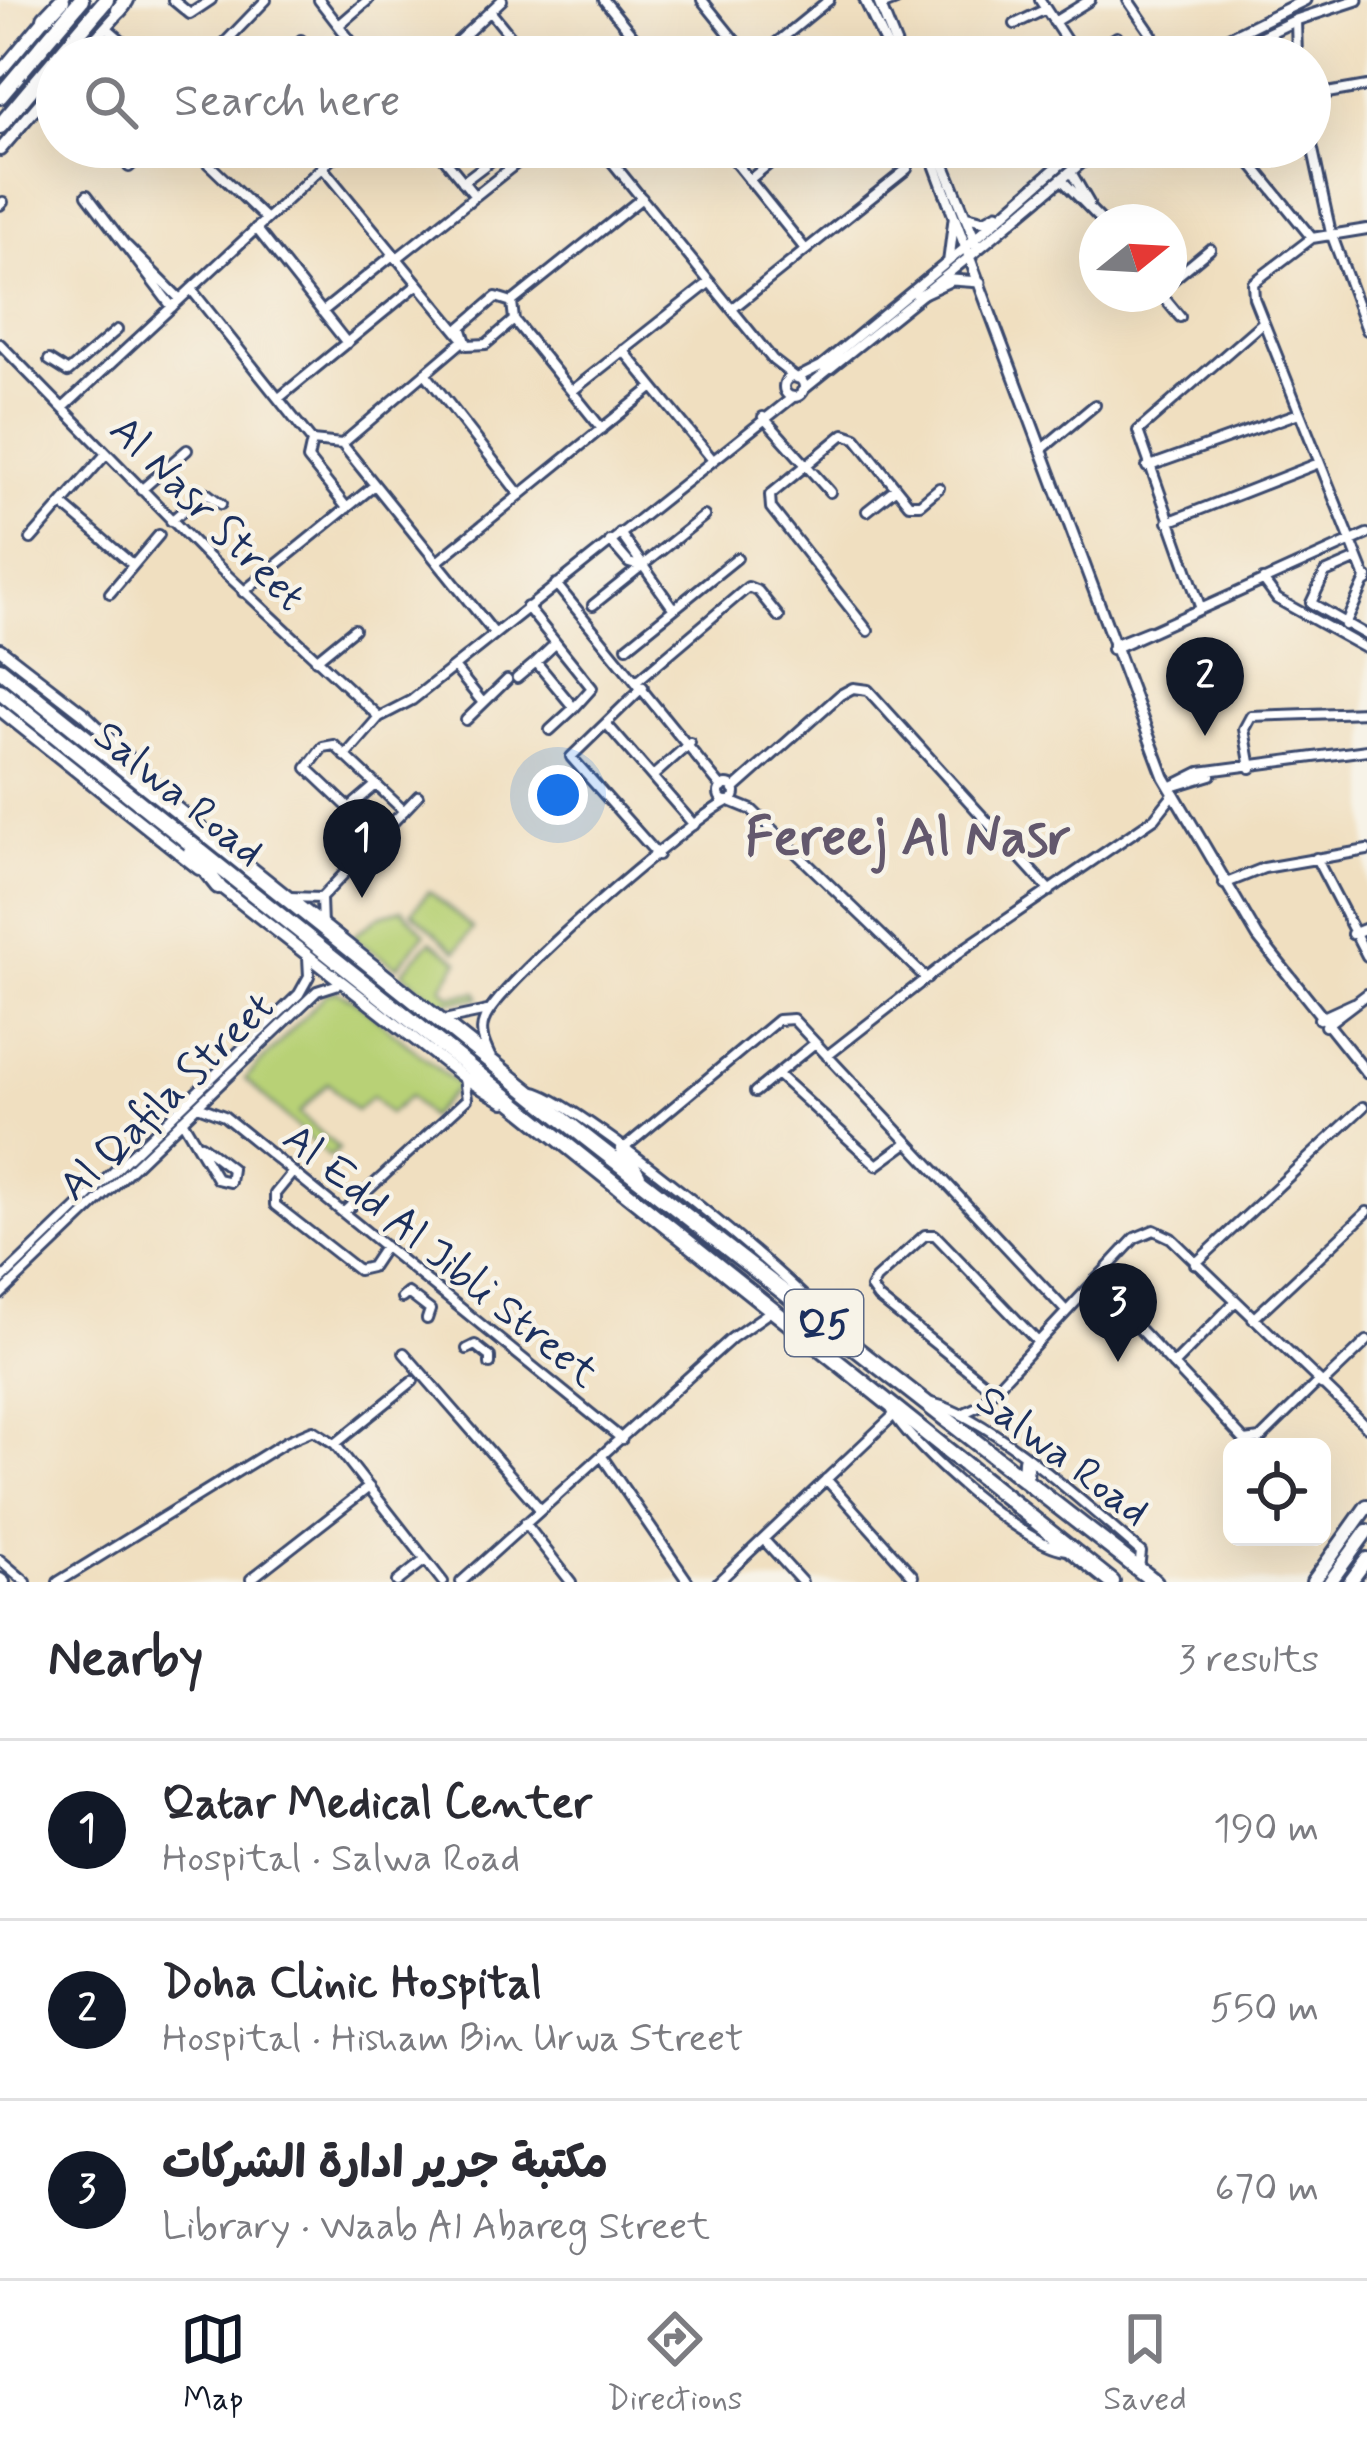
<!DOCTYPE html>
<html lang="en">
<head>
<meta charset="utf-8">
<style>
  body { margin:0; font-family:Mynerve,"Playpen Sans Arabic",sans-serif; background:#f2f2f3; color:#2b2b33 }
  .controls { position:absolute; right:36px; bottom:36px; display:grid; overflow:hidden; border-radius:18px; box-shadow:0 12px 48px #0002 }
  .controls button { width:108px; height:108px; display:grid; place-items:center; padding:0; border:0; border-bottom:3px solid #e1e1e2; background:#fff; color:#2b2b33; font:60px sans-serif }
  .compass { position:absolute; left:1079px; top:204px; width:108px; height:108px; border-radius:50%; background:#fff; box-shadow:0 12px 48px #0002; rotate:72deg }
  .you { position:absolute; left:558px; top:795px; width:42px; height:42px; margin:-30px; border:9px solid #fff; border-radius:50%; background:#1a73e8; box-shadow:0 0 0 18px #1a73e833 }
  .badge { display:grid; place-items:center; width:78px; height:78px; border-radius:50%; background:#111827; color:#fff; font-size:39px; font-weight:700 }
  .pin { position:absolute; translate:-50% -99px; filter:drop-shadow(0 3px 6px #0008) }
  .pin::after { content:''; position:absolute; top:63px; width:42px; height:36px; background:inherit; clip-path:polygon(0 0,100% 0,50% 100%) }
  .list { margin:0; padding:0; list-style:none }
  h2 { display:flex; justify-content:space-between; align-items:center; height:156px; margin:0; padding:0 48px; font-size:51px }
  h2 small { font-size:39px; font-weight:400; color:#7c7c81 }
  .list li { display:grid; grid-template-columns:78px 1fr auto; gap:36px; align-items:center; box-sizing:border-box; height:180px; padding:0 48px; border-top:3px solid #e1e1e2 }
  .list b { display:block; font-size:45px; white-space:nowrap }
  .list p { margin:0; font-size:39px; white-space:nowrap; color:#7c7c81 }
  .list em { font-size:39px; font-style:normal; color:#7c7c81 }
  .icon { flex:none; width:66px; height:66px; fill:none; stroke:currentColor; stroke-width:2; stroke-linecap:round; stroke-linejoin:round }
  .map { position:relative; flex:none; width:1367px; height:1582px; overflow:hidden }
  .search { position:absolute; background:#fff; box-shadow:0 12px 48px #0002; left:36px; right:36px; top:36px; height:132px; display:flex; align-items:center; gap:30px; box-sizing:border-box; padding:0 42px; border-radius:66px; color:#7c7c81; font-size:45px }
  .sheet { height:696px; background:#fff }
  nav { display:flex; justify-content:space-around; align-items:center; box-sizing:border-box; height:168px; border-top:3px solid #e1e1e2; background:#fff; font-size:33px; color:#7c7c81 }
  nav a { display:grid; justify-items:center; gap:6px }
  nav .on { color:#111827 }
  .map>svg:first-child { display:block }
  .green { fill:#b8d176; stroke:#6a806a; stroke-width:3 }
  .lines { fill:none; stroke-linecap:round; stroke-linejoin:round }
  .minor-casing { stroke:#3b496d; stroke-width:14 }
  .tertiary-casing { stroke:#3b496d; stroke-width:15 }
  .secondary-casing { stroke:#3b496d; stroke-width:16 }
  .trunk-casing { stroke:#3b496d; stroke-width:18 }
  .motorway-casing { stroke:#3b496d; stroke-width:20 }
  .minor { stroke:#fff; stroke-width:8 }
  .tertiary { stroke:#fff; stroke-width:9 }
  .secondary { stroke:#fff; stroke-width:10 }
  .trunk { stroke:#fff; stroke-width:12 }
  .motorway { stroke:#fff; stroke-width:14 }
  .labels { text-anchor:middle; stroke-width:9; stroke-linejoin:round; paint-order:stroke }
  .shield { fill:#f7f3e8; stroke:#5d6a87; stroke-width:3 }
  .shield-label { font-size:39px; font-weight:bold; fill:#1b2f5e }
  .street-label { font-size:42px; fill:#1b2f5e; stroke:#f7f3e8 }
  .district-label { font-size:54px; font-weight:bold; fill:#63586d; stroke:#f7f3e8 }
</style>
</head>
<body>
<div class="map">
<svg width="1367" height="1582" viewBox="0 0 1367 1582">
  <rect width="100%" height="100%" fill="#f7f3e8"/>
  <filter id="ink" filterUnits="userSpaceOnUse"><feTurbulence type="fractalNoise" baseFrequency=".00833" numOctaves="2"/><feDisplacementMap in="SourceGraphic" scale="24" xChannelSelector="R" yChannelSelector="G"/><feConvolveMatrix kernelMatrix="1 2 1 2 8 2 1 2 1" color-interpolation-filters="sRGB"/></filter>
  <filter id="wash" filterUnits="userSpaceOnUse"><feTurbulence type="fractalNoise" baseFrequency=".004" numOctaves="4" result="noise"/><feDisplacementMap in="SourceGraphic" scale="48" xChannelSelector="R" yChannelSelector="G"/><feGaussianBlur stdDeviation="2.7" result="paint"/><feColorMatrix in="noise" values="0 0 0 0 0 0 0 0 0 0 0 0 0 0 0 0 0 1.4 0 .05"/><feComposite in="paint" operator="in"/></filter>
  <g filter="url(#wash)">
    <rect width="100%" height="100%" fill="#f0dfc0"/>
    <path class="green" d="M429 891 473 929 456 951 412 912Z
      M402 909 425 934 397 967 352 937 381 915Z
      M431 941 459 961 442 987 450 996 477 992 479 998 439 1003 402 972Z
      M336 991 354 1000 459 1086 429 1117 410 1096 389 1114 372 1096 356 1111 328 1083 299 1113 339 1149 329 1157 245 1079 326 994Z"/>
  </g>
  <g filter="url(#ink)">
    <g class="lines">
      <defs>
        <path id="minor" d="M173 0 190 14 211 0
          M319 0 363 57
          M604 0 650 57
          M702 0 748 57
          M1040 0 1077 57
          M1128 0 1167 57
          M881 6 896 0
          M490 11 527 57
          M1296 20 1297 57
          M1054 22 1090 0
          M1015 24 1046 9
          M339 25 368 0
          M106 27 141 57
          M211 57 266 0
          M285 57 301 40
          M441 57 502 0
          M759 57 829 0
          M1085 57 1117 37
          M1310 96 1367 86
          M40 102 57 116
          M1310 136 1331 233 1367 330
          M191 147 266 219
          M307 147 325 165
          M435 147 474 195
          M600 147 773 360 795 377
          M723 147 806 250
          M1238 147 1312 238
          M129 167 150 147
          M322 167 461 336
          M1071 172 1089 203
          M749 180 790 147
          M1062 180 1103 222
          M463 182 509 147
          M87 195 172 307
          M0 205 3 202
          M256 228 347 343
          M1367 229 1312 238 1253 283 1254 298 1367 581
          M127 246 180 299
          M396 259 537 147
          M1169 283 1210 249
          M191 289 312 441
          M1161 294 1180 317
          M496 297 512 302 514 320 486 344 467 345 461 327Z
          M512 302 642 198
          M732 309 907 169
          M322 312 393 255
          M514 320 602 429
          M0 344 209 558 379 717
          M623 350 712 459
          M49 360 68 372 117 330
          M425 373 520 495
          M784 387a10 10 0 1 1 20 0a10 10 0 1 1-20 0Z
          M797 378 821 366 966 247
          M572 391 710 282
          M802 391 969 257
          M279 398 417 285
          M63 408 344 147
          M763 417 830 492
          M342 444 463 341
          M1041 450 1095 405
          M1147 467 1299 413
          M141 490 187 450
          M62 504 133 565
          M347 508 308 459 312 441 342 444 495 634
          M867 511 896 488
          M171 521 205 492 221 504
          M1168 522 1319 463
          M620 533 673 608
          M31 539 106 454
          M610 541 629 563 639 566
          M1355 560 1325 573 1311 603 1367 635
          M437 562 653 387
          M1263 580 1277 599 1367 649
          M556 584 722 788
          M243 592 375 485
          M110 593 159 535
          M593 605 704 516
          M527 607 592 688 574 708 536 662 555 644
          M1201 609 1138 431 1263 322
          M1345 625 1367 577
          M868 631 771 508 770 495 844 434 856 438 909 504H920L939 488
          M1113 645 1148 631
          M627 647 737 558
          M1112 649 1367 534
          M316 660 354 629
          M454 667 483 703
          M517 678 536 662
          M637 681 748 587 758 591 779 617
          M643 687 571 757 658 855
          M379 717 412 700 793 397
          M466 720 507 680
          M610 728 694 825
          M550 730 574 708
          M345 756 379 717
          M1251 768 1244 729 1251 716 1367 712
          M653 776 690 743
          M376 785 349 808 307 768 323 747 334 745 404 811
          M1174 785 1200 772 1367 750
          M719 793a8 8 0 1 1 16 0a8 8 0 1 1-16 0Z
          M1175 786 1211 775
          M733 790 840 695 853 688 868 690 1050 891
          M730 801 752 810 927 979
          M1316 858 1367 956
          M1224 884 1264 868 1367 850
          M290 897 321 898 418 796
          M321 898 322 926
          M1352 934 1367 928
          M1319 1019 1354 1003
          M444 1020 487 1011
          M1325 1026 1367 994
          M490 1056C485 1045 479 1033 484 1021 495 986 689 821 726 802
          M827 1056 965 948 1155 818 1173 795
          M777 1074 877 1165 907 1143
          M534 1092C570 1096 802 1284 827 1321
          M755 1092 815 1043
          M198 1106 224 1116 622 1439
          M182 1120 217 1179 230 1182 232 1169 201 1145
          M623 1149 778 1020 793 1019 1066 1311
          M293 1172 275 1194V1205L358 1270 371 1267 385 1246
          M344 1212 467 1099 464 1078
          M1195 1264 1363 1107
          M0 1281 299 994 309 976 308 957
          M1094 1281 1245 1441 1260 1439 1318 1382
          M0 1295 317 991 342 983
          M402 1298 408 1293 430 1310 427 1319
          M1253 1319 1367 1212
          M467 1349 475 1345 490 1357V1364
          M404 1353 540 1509
          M1173 1365 1235 1302
          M1321 1385 1367 1341
          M993 1390 878 1298 871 1288 876 1279 925 1235H935L1037 1341
          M931 1403C992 1417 1090 1509 1141 1552L1139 1569
          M892 1411C911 1447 1029 1551 1069 1550
          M964 1413 979 1406 1135 1238 1154 1230 1171 1238 1367 1427
          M335 1444 413 1381
          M603 1458 688 1582
          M826 1479 913 1576
          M525 1523 571 1582
          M764 1540 802 1582
          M0 1560 26 1582
          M251 1579 369 1487
          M58 1582 287 1441 313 1430 335 1444 443 1582
          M397 1582 425 1560
          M461 1582 732 1338 771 1311
          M718 1582 894 1415"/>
        <path id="tertiary" d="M865 0 892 57
          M878 0 901 57
          M1189 57 1305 0
          M1218 57 1296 20 1357 0
          M928 147 1164 777 1258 937 1367 1073
          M937 147 977 245
          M965 216 984 221 997 214
          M967 246 1080 147
          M971 255 1100 147
          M949 259 954 219
          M917 296 952 280 980 282"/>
        <path id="secondary" d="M79 57 125 6
          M0 72 50 12
          M0 150 57 83
          M0 649 84 714 170 798
          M0 710 199 869
          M213 881 463 1077 504 1102
          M0 1579 4 1582"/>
        <path id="trunk" d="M1313 1582 1367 1506
          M1330 1582 1367 1531
          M1350 1582 1367 1559"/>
        <path id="motorway" d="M119 10 126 0
          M45 18 62 0
          M58 57 106 0
          M0 96 81 0
          M0 126 57 58
          M0 669 585 1137 1155 1582
          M0 691 1112 1582
          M191 852 218 886
          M623 1149 638 1176
          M1025 1480 1026 1460"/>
      </defs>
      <use href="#minor" class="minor-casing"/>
      <use href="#tertiary" class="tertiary-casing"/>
      <use href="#secondary" class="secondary-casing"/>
      <use href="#trunk" class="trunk-casing"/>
      <use href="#motorway" class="motorway-casing"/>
      <use href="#minor" class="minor"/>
      <use href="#tertiary" class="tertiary"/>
      <use href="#secondary" class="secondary"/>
      <use href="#trunk" class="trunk"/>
      <use href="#motorway" class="motorway"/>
    </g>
  </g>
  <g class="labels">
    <rect class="shield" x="785" y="1290" width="78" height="66" rx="9"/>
    <g class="shield-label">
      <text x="824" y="1337">Q5</text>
    </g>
    <g class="street-label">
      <text transform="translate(209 512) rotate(45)" y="15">Al Nasr Street</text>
      <text transform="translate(180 792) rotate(39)" y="15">Salwa Road</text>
      <text transform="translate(165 1095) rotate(-44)" y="15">Al Qafila Street</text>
      <text transform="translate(442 1254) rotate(39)" y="15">Al Edd Al Jibli Street</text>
      <text transform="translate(1064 1454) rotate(37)" y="15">Salwa Road</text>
    </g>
    <g class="district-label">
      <text x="908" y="854">Fereej Al Nasr</text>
    </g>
  </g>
</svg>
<div class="controls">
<button><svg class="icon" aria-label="locate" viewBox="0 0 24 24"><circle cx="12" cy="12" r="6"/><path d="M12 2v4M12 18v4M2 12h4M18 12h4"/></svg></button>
</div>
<svg class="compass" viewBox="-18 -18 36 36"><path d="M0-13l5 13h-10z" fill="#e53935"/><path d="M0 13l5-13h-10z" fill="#7c7c81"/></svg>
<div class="you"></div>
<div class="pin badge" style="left:362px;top:898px">1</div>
<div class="pin badge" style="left:1205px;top:736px">2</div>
<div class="pin badge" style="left:1118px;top:1362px">3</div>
<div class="search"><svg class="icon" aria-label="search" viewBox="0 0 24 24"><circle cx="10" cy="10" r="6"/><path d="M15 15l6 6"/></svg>Search here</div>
</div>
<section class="sheet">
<h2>Nearby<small>3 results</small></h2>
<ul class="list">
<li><span class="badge">1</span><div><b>Qatar Medical Center</b><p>Hospital · Salwa Road</p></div><em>190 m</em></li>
<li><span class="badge">2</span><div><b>Doha Clinic Hospital</b><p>Hospital · Hisham Bin Urwa Street</p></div><em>550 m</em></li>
<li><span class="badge">3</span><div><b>مكتبة جرير ادارة الشركات</b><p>Library · Waab Al Abareg Street</p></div><em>670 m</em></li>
</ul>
</section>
<nav>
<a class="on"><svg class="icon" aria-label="map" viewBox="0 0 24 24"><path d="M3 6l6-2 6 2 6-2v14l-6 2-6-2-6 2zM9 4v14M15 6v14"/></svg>Map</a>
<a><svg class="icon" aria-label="directions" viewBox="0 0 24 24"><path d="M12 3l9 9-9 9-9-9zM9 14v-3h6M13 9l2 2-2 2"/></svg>Directions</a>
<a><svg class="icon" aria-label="saved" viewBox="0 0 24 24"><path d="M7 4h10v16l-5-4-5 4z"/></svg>Saved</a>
</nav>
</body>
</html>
